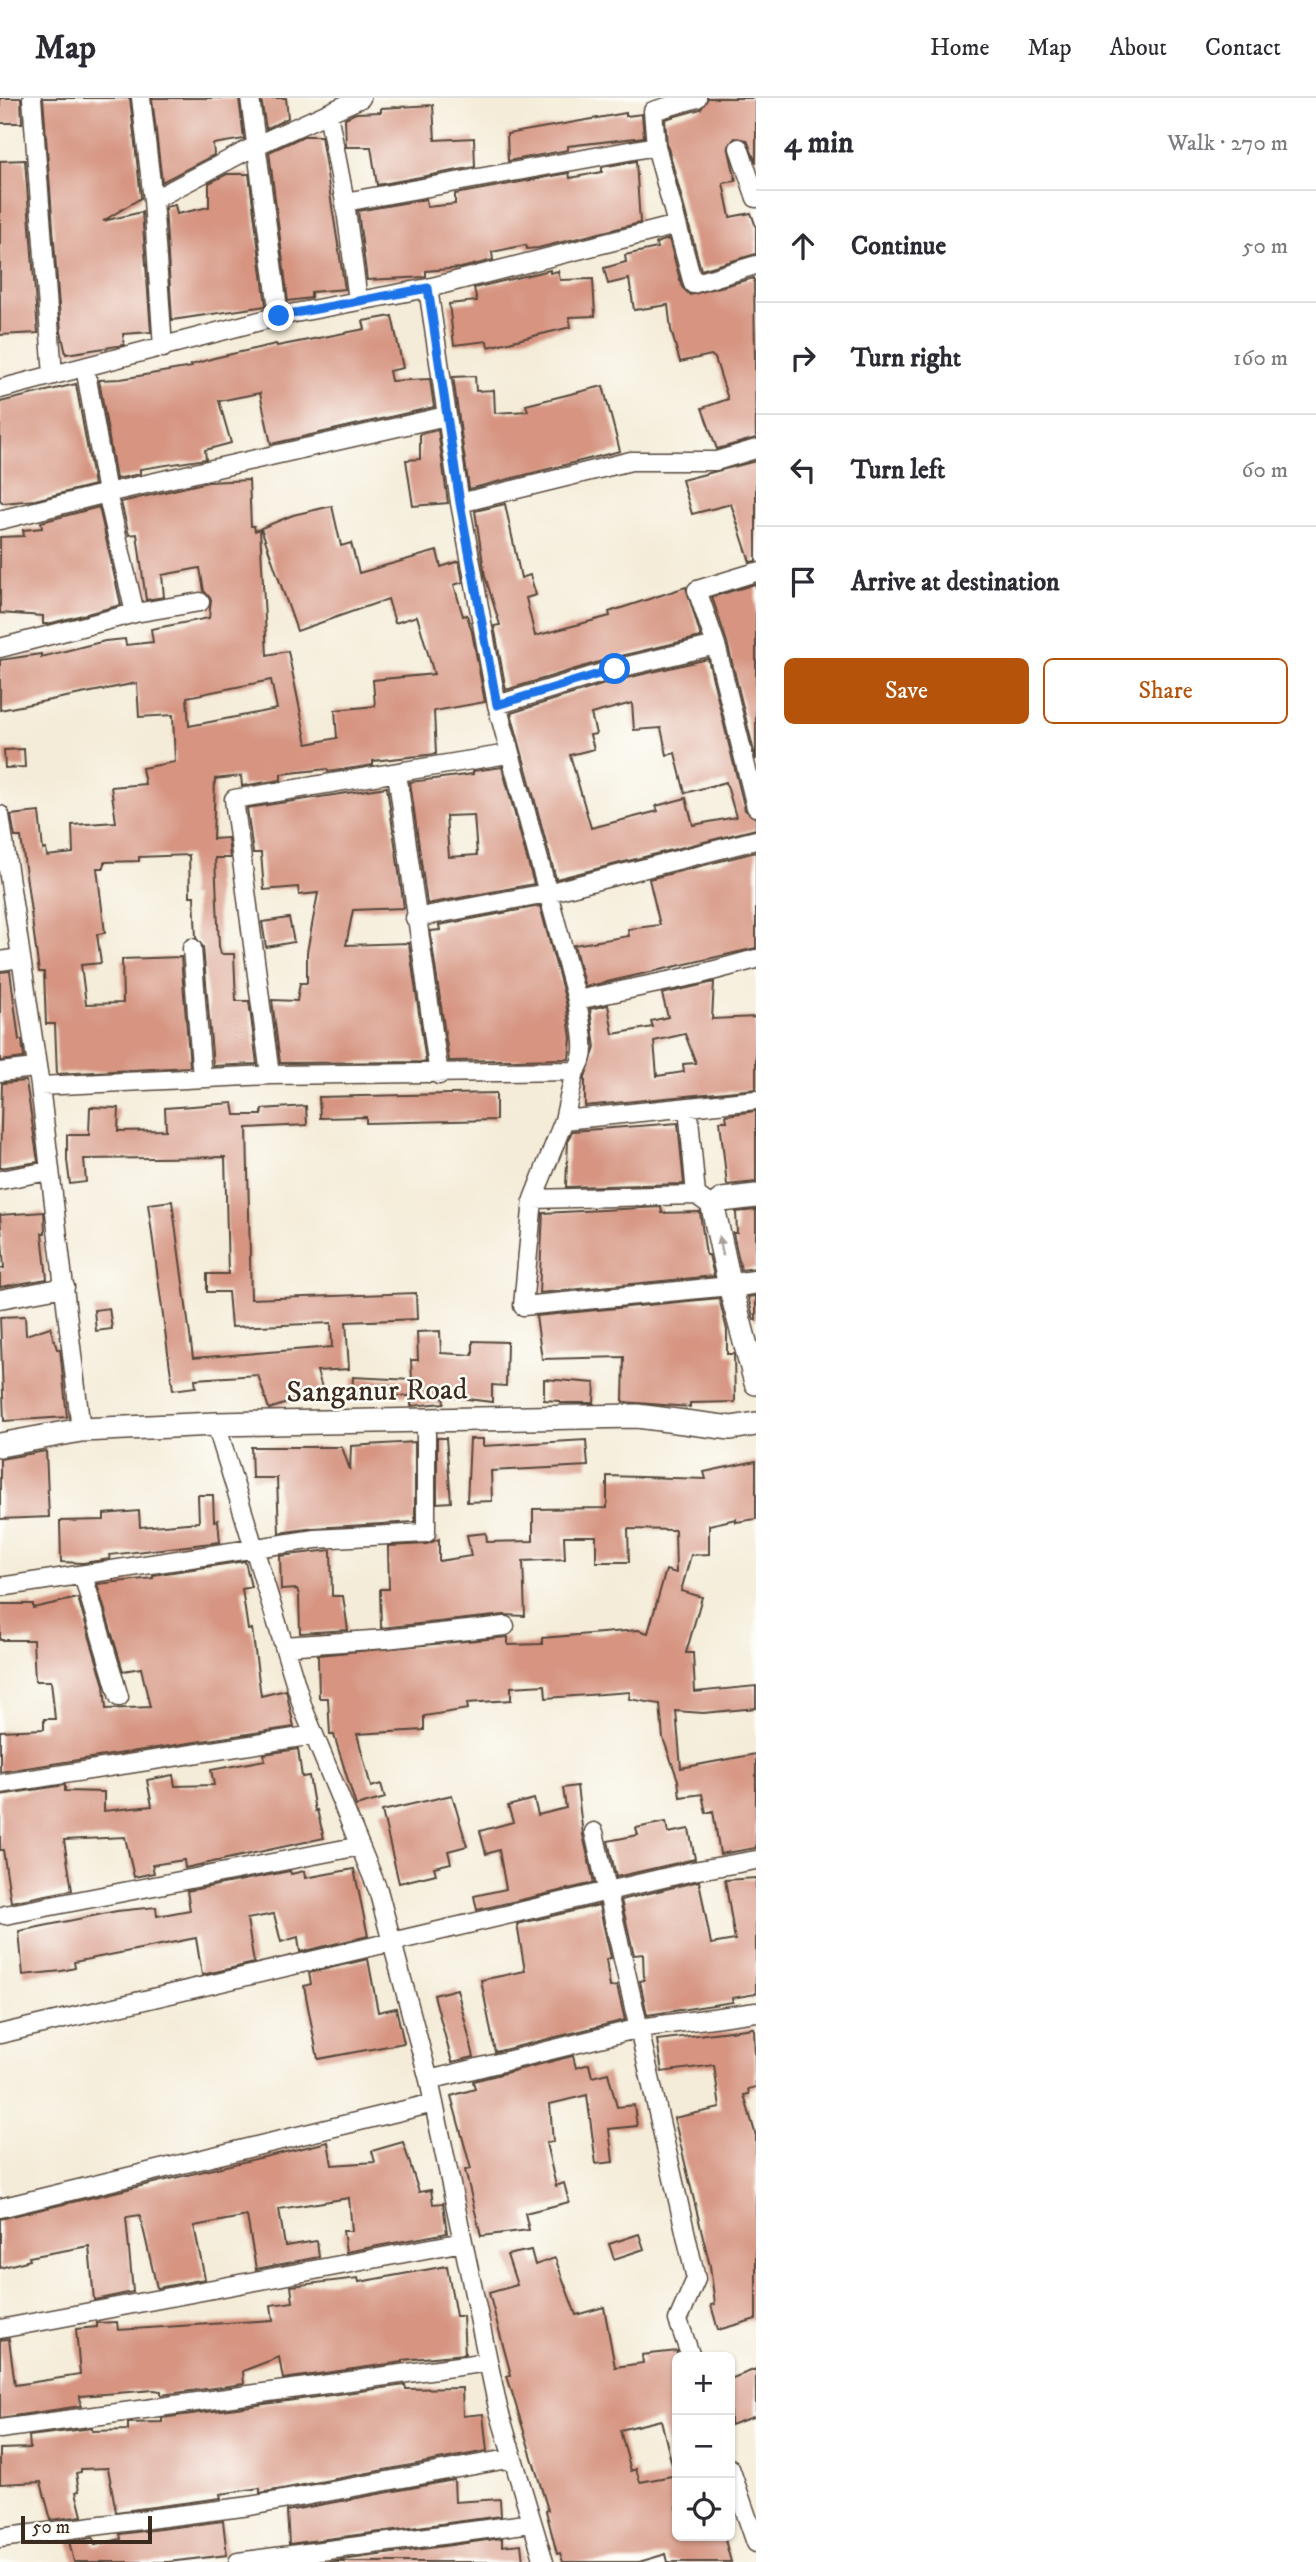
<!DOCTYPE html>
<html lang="en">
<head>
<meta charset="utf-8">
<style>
  body { margin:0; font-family:"IM FELL DW Pica",serif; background:#f7f7f7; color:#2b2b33 }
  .controls { position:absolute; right:21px; bottom:21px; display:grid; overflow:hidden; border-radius:10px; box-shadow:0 2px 5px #0004 }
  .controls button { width:63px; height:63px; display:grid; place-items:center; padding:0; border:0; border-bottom:2px solid #e1e1e2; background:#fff; color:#2b2b33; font:35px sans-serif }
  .scale { position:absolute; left:21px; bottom:18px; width:131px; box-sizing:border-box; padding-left:7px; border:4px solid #3b2a1e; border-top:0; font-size:19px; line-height:24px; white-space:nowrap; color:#3b2a1e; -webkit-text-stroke:5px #fdfcf7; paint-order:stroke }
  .stop { position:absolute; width:21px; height:21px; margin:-16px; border:5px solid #1a73e8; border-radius:50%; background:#fff }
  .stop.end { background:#1a73e8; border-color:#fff; box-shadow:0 2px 7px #0008 }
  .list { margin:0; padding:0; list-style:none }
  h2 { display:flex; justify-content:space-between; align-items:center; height:91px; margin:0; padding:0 28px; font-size:30px }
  h2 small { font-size:23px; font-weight:400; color:#7c7c81 }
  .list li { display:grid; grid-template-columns:46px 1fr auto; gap:21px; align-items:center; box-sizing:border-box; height:112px; padding:0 28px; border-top:2px solid #e1e1e2 }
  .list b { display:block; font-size:26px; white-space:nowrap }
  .list em { font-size:23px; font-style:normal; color:#7c7c81 }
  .actions { display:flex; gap:14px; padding:21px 28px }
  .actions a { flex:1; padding:16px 0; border:2px solid #b45309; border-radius:10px; text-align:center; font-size:24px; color:#b45309 }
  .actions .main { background:#b45309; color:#fff }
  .icon { flex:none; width:38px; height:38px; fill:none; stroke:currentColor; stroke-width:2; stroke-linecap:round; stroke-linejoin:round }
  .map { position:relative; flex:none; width:756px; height:2464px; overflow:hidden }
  header { display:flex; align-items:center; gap:42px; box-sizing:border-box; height:98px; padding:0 35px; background:#fff; border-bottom:2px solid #e1e1e2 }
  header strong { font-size:33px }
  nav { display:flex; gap:38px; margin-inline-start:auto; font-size:24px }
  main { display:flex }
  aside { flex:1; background:#fff }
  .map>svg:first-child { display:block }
  .building { fill:#d69481; fill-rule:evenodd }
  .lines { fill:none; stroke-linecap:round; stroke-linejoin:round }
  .minor-casing { stroke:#57473a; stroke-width:21 }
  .major-casing { stroke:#57473a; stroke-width:26 }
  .minor { stroke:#fff; stroke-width:18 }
  .major { stroke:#fff; stroke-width:23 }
  .oneway { fill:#a79f9a }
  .route { stroke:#1a73e8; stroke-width:9 }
  .labels { text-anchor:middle; stroke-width:5; stroke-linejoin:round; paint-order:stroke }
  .street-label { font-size:30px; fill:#3b2a1e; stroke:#fdfcf7 }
</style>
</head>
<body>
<header>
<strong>Map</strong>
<nav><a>Home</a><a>Map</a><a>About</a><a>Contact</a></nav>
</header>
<main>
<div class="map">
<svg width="756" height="2464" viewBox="0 0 756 2464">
  <rect width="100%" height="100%" fill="#fdfcf7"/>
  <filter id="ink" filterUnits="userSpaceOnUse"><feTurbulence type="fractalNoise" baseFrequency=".0143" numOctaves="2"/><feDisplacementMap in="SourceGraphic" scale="14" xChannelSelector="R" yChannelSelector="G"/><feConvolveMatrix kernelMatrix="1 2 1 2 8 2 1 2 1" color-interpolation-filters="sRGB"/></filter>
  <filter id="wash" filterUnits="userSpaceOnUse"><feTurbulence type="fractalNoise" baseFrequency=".00686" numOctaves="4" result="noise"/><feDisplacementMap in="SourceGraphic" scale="28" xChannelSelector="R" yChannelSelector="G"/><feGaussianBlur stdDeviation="1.57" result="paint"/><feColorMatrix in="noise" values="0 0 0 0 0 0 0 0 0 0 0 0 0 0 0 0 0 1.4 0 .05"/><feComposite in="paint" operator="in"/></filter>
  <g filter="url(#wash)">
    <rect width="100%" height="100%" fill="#f4ecd8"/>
    <g id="blocks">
      <path class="building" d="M0 0H21L22 25H0Z
        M43 0H130L141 100 103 123 142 114 151 234 123 236 124 247 66 256 61 234Z
        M152 0H239L244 41 213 46 214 57 162 84Z
        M261 0H286L288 20 266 31Z
        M708 0H756V65L747 42 735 40 728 48 736 83 723 85 730 119 751 115 756 129V156L701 172 667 46 665 21 701 11Z
        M433 7 435 42 474 40 475 69 377 87 371 49H346L345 20 356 15 381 14V10Z
        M626 15V18L642 16 644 39 568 48V52L508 63 507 36Z
        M304 38H321L345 191 311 194V200L288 203 269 54Z
        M25 62 38 235 0 237V63Z
        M636 63 640 125 538 150 527 151 526 147 492 154 493 162 461 170 426 173V179L367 182 358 113 426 101 427 109 455 106V96L569 75 570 80 602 74V69Z
        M227 76H249L266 208 172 222 165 109 175 107 177 116 209 109V85Z
        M669 141 682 189 690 197 754 180 756 340 717 351 702 310 728 301 715 260 711 257 680 264 671 232 668 207 634 212 629 181 608 186 604 170 626 164 625 157 657 150 656 145Z
        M550 172V175L558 173 560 182 593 181 595 218 569 219 571 229 488 249 487 243 454 247 449 206 477 203 474 190Z
        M392 218 403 270 389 273 391 283 430 281 434 309 271 346 260 295 219 303 231 345 205 352 206 361 140 371V376L116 381 99 282 121 281 192 269 191 267 214 260 276 246 277 248 365 231 363 223Z
        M475 278 476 293 494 292 495 315 528 313 526 307 603 288 620 353 469 391 453 279Z
        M76 286 94 387 35 402 3 405 0 402V304Z
        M438 332 448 405 413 408 406 362 420 361V336Z
        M756 363V463L750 464 731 406 692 416 682 382Z
        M249 382 251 428H254L255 433 260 431 267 557 288 553 307 646 337 640 335 612 375 608 373 582 434 576 417 518 395 525 388 501 297 533 261 430 293 417 332 408 341 448 351 445 359 475 437 453 441 469 459 463 463 484 454 487 463 518 467 517 472 534 485 604 434 613 436 656 373 663V667L328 674 327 671 281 676V682L242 688 241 678 215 681 213 741 228 740 230 760H215L219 848 221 856H234L236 903H249L257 966 213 968 203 849 196 840 194 798H190L189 757 139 759V763L104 764V770H97L105 835 97 836 101 865 81 867 86 906 123 905 122 861 181 859 190 969 57 976 55 926H46L44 874H39L21 739H15L11 717 39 714 43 752 46 751 47 758 73 755 72 727 116 724 111 689 145 686 142 670 175 664 173 617 139 619 137 585 0 612V562L41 556V559L105 543 125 541 126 547 153 544 151 531 209 520 211 501 204 493 200 470 162 477 164 499 146 502 137 436 129 437 121 404 208 384ZM271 582 277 611 189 628 187 599Z
        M505 406 521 480 530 477 536 497 526 500 535 538 610 518 609 514 686 489 701 539 612 560 506 592 494 528 500 527 485 478 475 413Z
        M99 409 121 507 48 526H43V518L0 515V439L24 438 23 432 42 430 41 424Z
        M755 486 756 488V662L727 544 712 499Z
        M708 561 745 712 756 720V731L556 781 511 615 618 582ZM632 605 634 632 661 630 667 657 675 655 685 695 726 684 736 719 693 727 686 700 656 708 658 713 591 730 570 657 594 651 590 637 596 636 591 616Z
        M24 651 25 669 5 670 4 652Z
        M502 669 534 786 427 806 410 684 473 676V673ZM474 717 477 757 449 759 446 718Z
        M387 689 404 810 353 812 346 847 409 845 426 964 280 965 272 902 297 903 300 885H307V854L318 795 299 797 298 789 264 792 261 755H253L247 710Z
        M756 754V850L585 889 574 847 629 838 628 831 660 827 649 781Z
        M540 808 566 904 571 940 569 961 449 963 430 833 440 832 439 827Z
        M289 820 294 844 266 849 262 824Z
        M10 873 19 942H22L24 960 0 963V874Z
        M714 884 712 921 756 919V991L585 1008V979L595 950 590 911 608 907 613 936 653 929 651 923 668 919 662 896ZM685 936 696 965 683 966 684 974 657 978 654 943Z
        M26 983 38 1064 0 1070 2 985Z
        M496 995V1022L366 1025V1019L320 1020 319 999Z
        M233 1005 235 1017H262V1011L306 1008 307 1027 247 1030 251 1201 416 1195 417 1221 346 1224 349 1271 317 1273 323 1293 269 1311 258 1277 195 1281 196 1289 173 1292 148 1106 172 1103 193 1260 332 1249 331 1225 231 1229 228 1194H207V1176H228L225 1059 84 1061 86 1084 70 1086 67 1062V1037H89L90 1009 119 1010 118 1033 166 1032 165 1010Z
        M756 1013V1084L727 1087 720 1023H727L726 1017Z
        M678 1025 684 1086 566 1089 568 1042 572 1033Z
        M661 1109 662 1115 700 1114 706 1157H709L714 1178 539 1195 543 1115Z
        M756 1112V1170L741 1172 733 1135H737L736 1114Z
        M44 1114 45 1135H42L47 1181 0 1189V1170H4L0 1117Z
        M756 1198V1222H754L748 1199Z
        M719 1200 727 1232V1256H734L735 1304 690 1305V1309L623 1304 624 1259 542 1261 536 1218Z
        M109 1210 112 1231 96 1233 94 1212Z
        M25 1218 26 1237 50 1229 57 1251H60L67 1319 4 1323 0 1219Z
        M440 1233 441 1255 473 1257V1243L507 1244 506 1288 492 1287V1304L443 1298 444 1305 411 1308V1298L352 1297 353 1279 412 1282 411 1262H418L417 1234Z
        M544 1281 595 1285 594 1305H560V1303L544 1302Z
        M437 1340H446L451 1404 437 1405Z
        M470 1341H483V1348L586 1342 588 1368 491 1373 492 1403 467 1404Z
        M415 1344V1424L314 1430 279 1435 277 1380H252L251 1349H342L350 1372 351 1348Z
        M46 1353 49 1419 0 1421V1361Z
        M756 1363V1421L736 1424V1421L709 1427V1456L691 1457 681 1493 702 1499 686 1555H693L695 1594 756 1588V1610L703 1615 676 1613 681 1670 756 1656V1750L720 1756 713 1713 706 1715 702 1696 680 1699 678 1682 663 1640 660 1606 629 1601 630 1594 546 1600 545 1587 511 1589V1602L467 1605 468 1611 424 1618V1632L357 1636 371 1689 381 1686 385 1700 356 1708 334 1637H330L328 1600H319L318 1557 508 1539V1547L542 1546V1540L638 1532 648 1535 666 1472 676 1475 675 1432 628 1431 629 1464H596V1438H564L565 1461 523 1463 525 1518 504 1517 381 1530 380 1491H389L388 1448 427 1446 439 1441V1463L471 1458 467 1437 486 1435 487 1444 533 1443V1411L607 1410V1378L706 1381 704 1374Z
        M198 1397H213L214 1423 218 1422 220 1444 109 1457 110 1461 83 1465 61 1464 60 1423 104 1422V1416L139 1413 140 1429 199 1424Z
        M331 1452 332 1498H343L348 1532 300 1535 299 1497 297 1491 281 1492 280 1458Z
        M245 1463 251 1489 242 1491 248 1532 252 1531 261 1598 286 1592 294 1629 0 1674V1633L44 1631V1621H55L51 1583H35L33 1542H0V1506H33V1510L78 1500 104 1587 106 1611 150 1609 141 1570 123 1573 97 1486 153 1480V1477Z
        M298 1651 302 1679 309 1678 315 1713 317 1712 324 1740 185 1770 184 1762 152 1767 154 1775 134 1779 125 1739 64 1742 72 1792 11 1804 3 1752H0V1697L65 1687V1693L104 1694V1713L152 1708 147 1682 173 1677 175 1688 214 1687 211 1672 265 1662 264 1656Z
        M577 1688 583 1737 594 1785 477 1812 474 1798 506 1791 499 1752 486 1756 480 1733 513 1724 508 1708 534 1701 538 1717 566 1710 563 1690Z
        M452 1697 467 1748 448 1753 451 1765 434 1769 436 1776 399 1785 382 1713Z
        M666 1724 668 1735 689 1731 695 1761 616 1779 608 1743 638 1737 636 1730Z
        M354 1771 368 1838 300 1854 298 1839 281 1844 274 1816 247 1821 254 1865 202 1877 196 1840 74 1864 75 1870 62 1873 23 1877 19 1833 117 1813 156 1809 157 1818 190 1812 187 1793 290 1773 291 1776 304 1773 305 1780Z
        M756 1780V1896L732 1900 733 1904 647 1917 640 1883 644 1882 643 1856 634 1857 621 1802 699 1783 711 1846 735 1842 725 1782Z
        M599 1807 611 1860 606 1861 610 1889 617 1888 625 1922 495 1954 481 1882 525 1873 517 1826Z
        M368 1861 378 1914 396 1910 404 1945 318 1961 304 1888 311 1886 309 1875Z
        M457 1891 474 1959 452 1964 434 1897Z
        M754 1930 756 1989 748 1991 749 1996 744 1997 756 2038V2221L718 2232 711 2207 715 2206 710 2168 674 2020 720 2010 714 1967 662 1974 657 1942Z
        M573 1958 576 1970 589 1966 592 1979 608 1975 617 2009 634 2007 637 2028 609 2031 613 2064 596 2066 587 1997 550 2006 553 2044 546 2045 556 2088 564 2085 569 2104 525 2115 529 2132 481 2138 465 2072 471 2071 451 1998 475 1991 473 1983Z
        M328 2044 332 2067 375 2064 372 2053 403 2044 419 2094 431 2092 433 2106 443 2105 447 2135 346 2154 343 2133H352L349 2100 279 2111 285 2148 317 2143 319 2159 256 2171 247 2118 194 2128 205 2181 157 2190 140 2117 126 2119 133 2194 94 2202 89 2148 29 2159 30 2162 0 2170V2121Z
        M639 2136 644 2151 614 2161 609 2146Z
        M531 2152 535 2167 555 2160 576 2217 604 2209 615 2269 643 2265 642 2257 677 2253V2367H672L661 2322 620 2332 631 2373 636 2371 640 2384 677 2377V2438H724L731 2464H668L666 2456 639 2464H563L560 2455 557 2456 546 2413 548 2412 507 2278 511 2277 489 2195 517 2187 507 2157Z
        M447 2168 456 2218H463L465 2256 403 2262V2264L283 2281 279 2259 243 2273 244 2286 161 2297V2293L154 2292 80 2298 81 2308 0 2320V2242L9 2241 15 2287 80 2277 76 2231 97 2229V2225L117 2224 118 2232 273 2222 271 2207 293 2204 291 2188 358 2180 359 2184Z
        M756 2271V2318L730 2327V2281Z
        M405 2287 406 2291 462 2290 463 2318 483 2316 487 2353 260 2395V2390L220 2396 221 2400 116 2414 108 2370 81 2371V2374L76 2375 79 2393 76 2394 82 2418 51 2422 41 2384 0 2386V2351L30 2350 29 2338 92 2330V2333L128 2332V2325L162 2324V2320Z
        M454 2382 455 2404 500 2401 501 2418 289 2446 287 2413Z
        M223 2423 227 2457 168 2464H74L69 2443 93 2440 95 2447 121 2441 120 2436Z
        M502 2440V2448L521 2446 523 2464H328Z"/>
    </g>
  </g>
  <g filter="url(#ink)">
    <use href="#blocks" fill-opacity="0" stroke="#57473a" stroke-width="2"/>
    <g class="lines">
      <defs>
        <path id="minor" d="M32 0 53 277
          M141 0 153 102 163 250
          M250 0 279 218
          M328 15 345 104 358 202
          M656 48 693 186 756 167
          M739 50 756 100
          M153 102 257 47 361 0
          M345 104 656 48 653 13 697 0
          M428 190 460 405 497 607 577 902C579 922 591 957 575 973L564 1022 533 1101 696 1097 713 1109
          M0 291 279 218 428 190 677 127
          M460 405 631 363H716L756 351
          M0 422 107 395 446 318
          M756 474 697 492 716 547 756 709
          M135 515 200 504
          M0 550 135 515 107 395 85 269
          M497 607 615 571 716 547
          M397 675 439 977
          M0 717 40 988 81 1332
          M415 820 547 795 756 742
          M192 850 202 980
          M0 863 20 860
          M577 902 697 877 756 861
          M0 974 35 970
          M270 977 234 701 508 656
          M40 988 270 977 575 973
          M688 1009 696 1097
          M564 1022 756 1002
          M0 1082 49 1073
          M533 1101 523 1208 730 1188
          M0 1201 65 1189
          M216 1326 303 1610 378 1792 429 1982 498 2310 544 2464
          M83 1477 119 1599
          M0 1489 315 1441 426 1435V1322
          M284 1548 386 1541 505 1528
          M0 1686 314 1637
          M594 1734 696 2181 678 2222 691 2259
          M5 1817 360 1748
          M0 1936 693 1773 756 1762
          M429 1982 640 1930 756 1914
          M0 2110 434 2005
          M0 2231 463 2144
          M0 2331 488 2264
          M730 2370 756 2445
          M0 2440 250 2408 513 2360
          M238 2464 532 2425"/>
        <path id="major" d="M756 1098 722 1102 713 1109 730 1188 756 1285
          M730 1188 756 1184
          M0 1347 81 1332 216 1326 637 1318 731 1330 756 1326"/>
      </defs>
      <use href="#minor" class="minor-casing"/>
      <use href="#major" class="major-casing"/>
      <use href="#minor" class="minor"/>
      <use href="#major" class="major"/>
    </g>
    <defs><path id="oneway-solid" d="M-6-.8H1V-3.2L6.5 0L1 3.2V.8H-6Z" transform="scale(1.75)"/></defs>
    <use class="oneway" href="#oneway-solid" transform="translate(721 1148) rotate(-101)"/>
  </g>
  <g class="lines" filter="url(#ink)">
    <path class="route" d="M279 218 428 190 460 405 497 607 615 571"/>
  </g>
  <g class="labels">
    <g class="street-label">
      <text transform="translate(377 1292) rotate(-1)" y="10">Sanganur Road</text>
    </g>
  </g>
</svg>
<div class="controls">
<button>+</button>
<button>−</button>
<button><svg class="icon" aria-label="locate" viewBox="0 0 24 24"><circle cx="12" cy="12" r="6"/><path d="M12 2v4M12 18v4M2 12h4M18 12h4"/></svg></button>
</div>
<div class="scale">50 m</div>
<div class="stop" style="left:615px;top:571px"></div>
<div class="stop end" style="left:279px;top:218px"></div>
</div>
<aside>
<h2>4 min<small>Walk · 270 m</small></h2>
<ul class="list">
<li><svg class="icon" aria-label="ahead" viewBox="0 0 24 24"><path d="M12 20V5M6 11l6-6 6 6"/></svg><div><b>Continue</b></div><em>50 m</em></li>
<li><svg class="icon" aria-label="right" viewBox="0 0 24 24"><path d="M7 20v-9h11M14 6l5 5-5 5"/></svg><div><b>Turn right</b></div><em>160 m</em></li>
<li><svg class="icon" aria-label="left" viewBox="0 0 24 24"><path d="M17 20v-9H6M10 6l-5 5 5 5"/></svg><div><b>Turn left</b></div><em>60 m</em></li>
<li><svg class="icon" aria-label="arrive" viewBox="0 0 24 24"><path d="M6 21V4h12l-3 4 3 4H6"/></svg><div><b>Arrive at destination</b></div></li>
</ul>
<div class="actions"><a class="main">Save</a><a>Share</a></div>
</aside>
</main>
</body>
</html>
